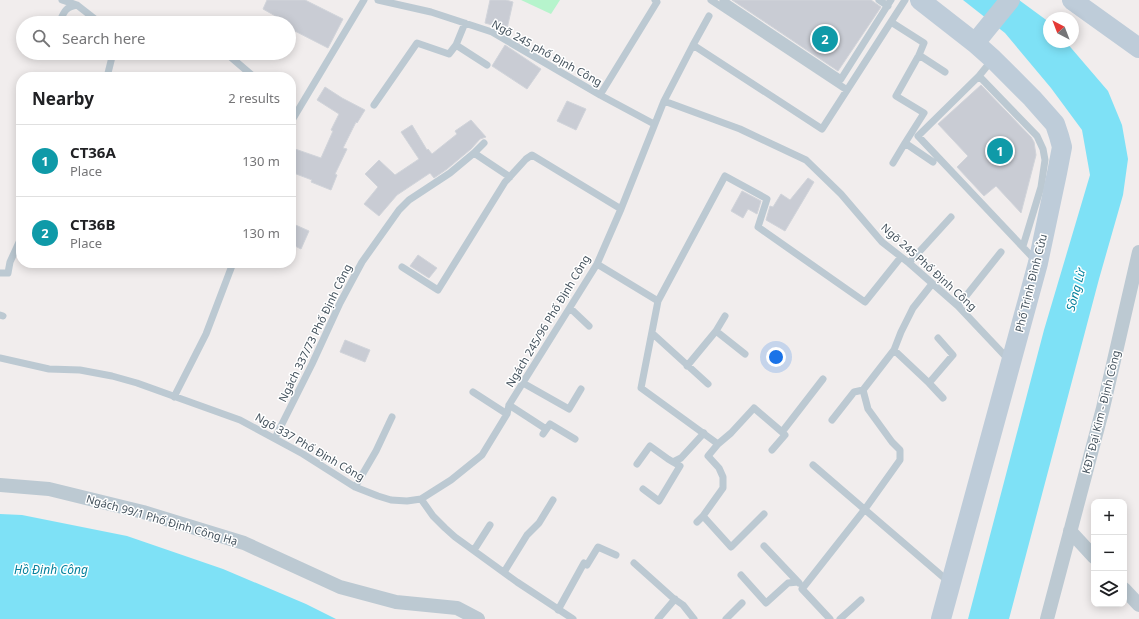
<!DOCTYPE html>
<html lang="en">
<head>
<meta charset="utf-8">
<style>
  body { margin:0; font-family:"Noto Sans",sans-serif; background:#f6f6f6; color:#202124 }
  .controls { position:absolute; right:12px; bottom:12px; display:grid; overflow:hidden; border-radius:8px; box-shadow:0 2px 10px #0003 }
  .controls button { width:36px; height:36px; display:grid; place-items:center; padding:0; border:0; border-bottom:1px solid #e0e0e0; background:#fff; color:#202124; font:20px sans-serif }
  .compass { position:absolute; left:1043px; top:12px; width:36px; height:36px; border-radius:50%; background:#fff; box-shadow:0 2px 10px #0003; rotate:318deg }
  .you { position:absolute; left:776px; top:357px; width:14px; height:14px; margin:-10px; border:3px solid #fff; border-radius:50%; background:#1a73e8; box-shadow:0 0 0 6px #1a73e833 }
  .badge { display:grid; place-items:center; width:26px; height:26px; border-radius:50%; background:#0575f3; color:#fff; font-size:13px; font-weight:700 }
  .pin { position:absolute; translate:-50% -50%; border:2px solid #fff; box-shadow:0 1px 4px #0006 }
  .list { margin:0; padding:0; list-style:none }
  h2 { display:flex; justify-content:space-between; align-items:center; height:52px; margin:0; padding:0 16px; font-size:17px }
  h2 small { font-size:13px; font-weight:400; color:#757577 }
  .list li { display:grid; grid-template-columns:26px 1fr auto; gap:12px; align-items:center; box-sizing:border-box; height:72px; padding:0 16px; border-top:1px solid #e0e0e0 }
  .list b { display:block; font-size:15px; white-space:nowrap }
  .list p { margin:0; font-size:13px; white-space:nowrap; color:#757577 }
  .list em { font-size:13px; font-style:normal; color:#757577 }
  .icon { flex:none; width:22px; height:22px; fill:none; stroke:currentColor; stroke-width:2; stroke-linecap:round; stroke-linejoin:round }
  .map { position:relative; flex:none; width:1139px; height:619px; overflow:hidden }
  .search { position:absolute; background:#fff; box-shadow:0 2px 10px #0003; left:16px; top:16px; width:280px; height:44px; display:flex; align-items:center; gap:10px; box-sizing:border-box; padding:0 14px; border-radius:22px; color:#757577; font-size:15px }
  .panel { position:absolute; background:#fff; box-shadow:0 2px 10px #0003; left:16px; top:72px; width:280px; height:196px; border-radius:16px }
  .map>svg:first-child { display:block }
  .green { fill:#b6f4cc }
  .water { fill:#7ee1f6 }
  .building { fill:#c9ccd4; stroke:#d1d4da }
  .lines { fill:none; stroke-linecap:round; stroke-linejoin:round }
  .service { stroke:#bcc9d2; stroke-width:7 }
  .minor { stroke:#bcc9d2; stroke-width:14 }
  .secondary { stroke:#beccd9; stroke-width:20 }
  .labels { text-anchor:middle; stroke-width:3; stroke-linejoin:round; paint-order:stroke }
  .street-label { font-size:11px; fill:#44525d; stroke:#fff }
  .water-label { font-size:12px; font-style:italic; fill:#03809c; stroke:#fff }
</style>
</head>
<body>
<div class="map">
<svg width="1139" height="619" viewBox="0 0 1139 619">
  <rect width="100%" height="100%" fill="#f1eded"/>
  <path class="green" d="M521 0H560L551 14Z"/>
  <path class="water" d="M963 0H1019L1049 22V42H1066L1108 91 1122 125 1128 159 1123 195 1099 279 1009 619H968L1044 330 1090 175 1082 130 1051 88 1005 33Z
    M0 514 22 515 127 536 223 569 306 604 336 619H0Z"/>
  <path class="building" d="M267 0H305L343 19 328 48 289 28V23H277L279 18 263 9Z
    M490 0H506L513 2 507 29 485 23Z
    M732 0H871L881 7 838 71Z
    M505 45 541 69 527 89 492 66Z
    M981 85 1031 137 1034 142 1036 155 1021 213 996 186 984 196 957 167 968 156 938 124Z
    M325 87 342 98 365 110 357 123 356 122 343 148 347 149 335 174 337 175 331 190 311 182 312 180 291 172V160L295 149 321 158 333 131 331 130 339 114 317 100Z
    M567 101 586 109 576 130 557 121Z
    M471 120 486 137 480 139 471 149 447 169 434 178 430 173 397 195 379 216 364 204 378 187 365 174 379 160 395 175 419 159 401 132 412 125 427 150 428 149 432 154 457 134 455 131Z
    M808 178 814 182 785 231 766 220 770 206 773 207 781 194 790 200Z
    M742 191 761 201 757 214 748 209 743 218 731 211Z
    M291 223 309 231 301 249 291 244Z
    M418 255 437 268 429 278 410 266Z
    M345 340 370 350 365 362 340 352Z"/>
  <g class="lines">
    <path class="service" d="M62 0 77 5 100 23
      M378 0 431 12 492 32 600 95 654 124
      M711 0 847 90
      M723 0 841 79 891 0
      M879 0 888 6
      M891 22 924 43 919 55 896 96 924 113 905 143 933 162
      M59 23C64 12 65 7 77 5
      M456 45 487 65
      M693 45 822 129 905 0
      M226 53 254 77
      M919 55 945 72
      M992 60 979 76 1037 136 1043 149 1045 160 1041 187 1023 246
      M979 76 918 136 1036 261
      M107 77 113 53
      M600 95 657 2 655 0
      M664 101 740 129 806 160 841 194 882 242 909 263 958 306 1009 360
      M374 105 417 43 449 54 456 45 465 23
      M291 122 364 0
      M474 153 510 177
      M893 163 905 143
      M909 263 951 217
      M597 264 658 301
      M402 267 438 290 505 182 526 159 532 155 621 209
      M0 273H8L10 262 21 238
      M958 306 1001 252
      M570 308 589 326
      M0 315 3 316
      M716 331 745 354
      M652 333 708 384
      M894 350 929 383 943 398
      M0 358 49 369 80 370 112 376 137 383 240 420 303 454 355 487 378 496 391 500 407 501 421 499 433 516 445 528 455 537 517 582 573 619
      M687 366 716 331 725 316
      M523 383 569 409 581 389
      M929 383 953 355 938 338
      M473 392 507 414
      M174 397 206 334 233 263
      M509 405 546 429
      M832 420 854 392 863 390
      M543 434 550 424 575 439
      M275 438 312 364 340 303 362 262 399 210 409 200 450 173 474 153 484 143
      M718 444 641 388 658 301 725 176 767 199 758 227 865 302 901 257
      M772 450 785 435 782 432
      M637 464 650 446 668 459 673 462 681 458 704 433
      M813 465 949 582
      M355 487 376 451 392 417
      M643 489 659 501 680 466 673 462
      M421 499 451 480 482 455 507 414 509 405 597 264 621 209 664 101 693 45 709 16
      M703 516 731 547 764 514
      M697 522 703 516 723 488V477L719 468 708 456 718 444 731 433 754 408 782 432 823 379
      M764 546 799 583
      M474 550 490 525
      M634 563 673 598 683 605 694 619
      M504 572 527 535 539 523 553 500
      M741 575 766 603 788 583 798 582
      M558 610 584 563 587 565 598 547 616 555
      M658 619 675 599
      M726 619 742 603
      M830 619 802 589 865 509 900 460V450L892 442 868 409 863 390 894 350 901 332 913 308 932 284
      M840 619 861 600"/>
    <path class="minor" d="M0 485 49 489 143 512 244 543 340 587 396 602 457 608 478 619
      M1070 531 1094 557
      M1124 589 1139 605
      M1047 619 1103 408 1139 252"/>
    <path class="secondary" d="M920 0 975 43 993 59 1032 98 1055 124 1059 136 1062 147 1057 173 1038 263 941 619
      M1072 0 1139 48
      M975 43 1010 0"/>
  </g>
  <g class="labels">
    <g class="street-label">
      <text transform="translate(547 53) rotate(29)" y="4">Ngõ 245 phố Định Công</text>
      <text transform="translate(929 267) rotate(42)" y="4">Ngõ 245 Phố Định Công</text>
      <text transform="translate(1031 283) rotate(-76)" y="4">Phố Trịnh Đình Cửu</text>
      <text transform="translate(548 321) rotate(-59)" y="4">Ngách 245/96 Phố Định Công</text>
      <text transform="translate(315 333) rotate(-64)" y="4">Ngách 337/73 Phố Định Công</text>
      <text transform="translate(1101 412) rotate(-76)" y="4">KĐT Đại Kim - Định Công</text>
      <text transform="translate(310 447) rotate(30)" y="4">Ngõ 337 Phố Định Công</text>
      <text transform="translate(162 520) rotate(16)" y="4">Ngách 99/1 Phố Định Công Hạ</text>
    </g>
    <g class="water-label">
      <text transform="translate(1076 290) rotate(-75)" y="4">Sông Lừ</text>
      <text x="51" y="574">Hồ Định Công</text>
    </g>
  </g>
</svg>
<div class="controls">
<button>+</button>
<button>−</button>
<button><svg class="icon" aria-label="layers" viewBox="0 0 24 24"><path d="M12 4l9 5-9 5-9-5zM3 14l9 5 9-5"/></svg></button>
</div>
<svg class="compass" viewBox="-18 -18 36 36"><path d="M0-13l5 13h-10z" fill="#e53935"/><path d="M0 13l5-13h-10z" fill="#757577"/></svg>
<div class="you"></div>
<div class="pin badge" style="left:1000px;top:151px;background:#0f9aa8">1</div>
<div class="pin badge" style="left:825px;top:39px;background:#0f9aa8">2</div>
<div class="search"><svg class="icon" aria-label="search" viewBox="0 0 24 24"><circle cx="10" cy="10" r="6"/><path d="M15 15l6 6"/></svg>Search here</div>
<section class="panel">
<h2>Nearby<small>2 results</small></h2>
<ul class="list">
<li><span class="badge" style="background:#0f9aa8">1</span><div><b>CT36A</b><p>Place</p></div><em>130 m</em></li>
<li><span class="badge" style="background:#0f9aa8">2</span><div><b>CT36B</b><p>Place</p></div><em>130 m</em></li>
</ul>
</section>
</div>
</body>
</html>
